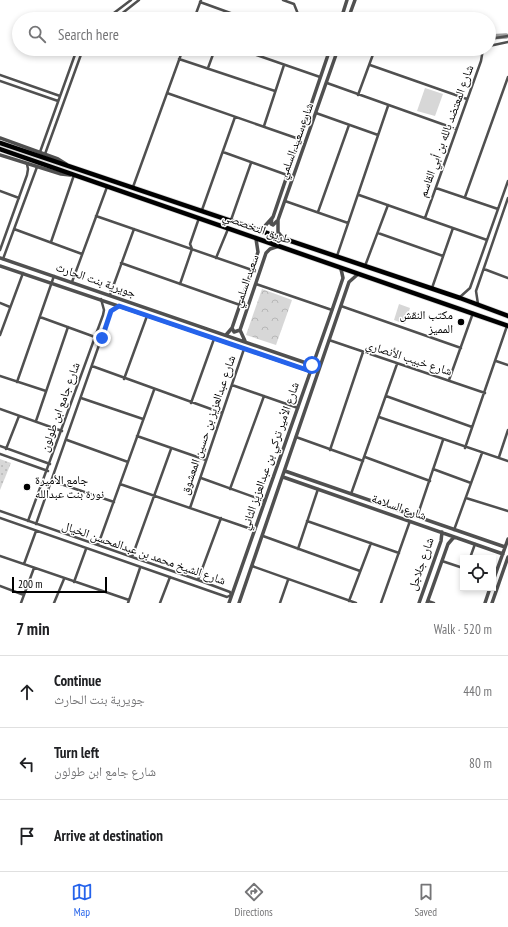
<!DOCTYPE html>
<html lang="en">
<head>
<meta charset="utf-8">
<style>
  body { margin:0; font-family:"PT Sans Narrow","Noto Naskh Arabic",sans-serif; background:#f2f2f2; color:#202124 }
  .controls { position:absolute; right:12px; bottom:12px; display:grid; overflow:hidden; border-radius:0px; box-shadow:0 2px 6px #0003 }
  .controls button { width:36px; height:36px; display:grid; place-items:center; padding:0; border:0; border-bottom:1px solid #e0e0e0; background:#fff; color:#202124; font:20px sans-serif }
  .scale { position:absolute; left:12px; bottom:10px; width:95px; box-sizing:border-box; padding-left:4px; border:2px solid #000; border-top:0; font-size:11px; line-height:14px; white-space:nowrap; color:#000; -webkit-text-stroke:3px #fff; paint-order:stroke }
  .stop { position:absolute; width:12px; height:12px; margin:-9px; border:3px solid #2563eb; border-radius:50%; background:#fff }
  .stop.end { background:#2563eb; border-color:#fff; box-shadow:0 1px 4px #0008 }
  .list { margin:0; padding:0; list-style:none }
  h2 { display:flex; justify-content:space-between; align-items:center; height:52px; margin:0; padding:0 16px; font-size:17px }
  h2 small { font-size:13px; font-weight:400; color:#757577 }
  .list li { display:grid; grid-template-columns:26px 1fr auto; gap:12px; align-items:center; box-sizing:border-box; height:72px; padding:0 16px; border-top:1px solid #e0e0e0 }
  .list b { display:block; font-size:15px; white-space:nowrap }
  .list p { margin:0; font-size:13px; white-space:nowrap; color:#757577 }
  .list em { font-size:13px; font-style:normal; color:#757577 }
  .icon { flex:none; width:22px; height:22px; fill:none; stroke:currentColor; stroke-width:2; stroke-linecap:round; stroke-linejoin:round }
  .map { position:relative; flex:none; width:508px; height:603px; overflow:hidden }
  .search { position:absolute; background:#fff; box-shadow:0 2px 6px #0003; left:12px; right:12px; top:12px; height:44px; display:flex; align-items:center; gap:10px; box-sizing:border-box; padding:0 14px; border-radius:22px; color:#757577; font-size:15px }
  .sheet { height:268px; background:#fff }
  nav { display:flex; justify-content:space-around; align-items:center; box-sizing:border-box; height:56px; border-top:1px solid #e0e0e0; background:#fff; font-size:11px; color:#757577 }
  nav a { display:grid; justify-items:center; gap:2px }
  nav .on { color:#2563eb }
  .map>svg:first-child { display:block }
  .grass { fill:url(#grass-dots) }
  .park { fill:url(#park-crowns) }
  .pitch { fill:#d7d7d7 }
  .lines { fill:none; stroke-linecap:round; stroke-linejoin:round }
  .river { stroke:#9e9e9e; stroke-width:5.5 }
  .primary-casing { stroke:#dbdbdb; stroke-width:6 }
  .minor { stroke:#505050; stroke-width:2.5 }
  .tertiary { stroke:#505050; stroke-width:3.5 }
  .primary { stroke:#000; stroke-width:4.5 }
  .route { stroke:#2563eb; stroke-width:5 }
  .poi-dot { fill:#000; stroke:#fff; stroke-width:1.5 }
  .labels { text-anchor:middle; stroke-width:3; stroke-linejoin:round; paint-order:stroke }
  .street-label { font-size:12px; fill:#000; stroke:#fff }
  .poi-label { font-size:12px; fill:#000; stroke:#fff; text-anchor:end }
</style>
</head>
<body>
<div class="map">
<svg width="508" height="603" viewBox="0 0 508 603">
  <defs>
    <pattern id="grass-dots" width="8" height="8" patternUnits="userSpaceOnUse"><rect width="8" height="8" fill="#d7d7d7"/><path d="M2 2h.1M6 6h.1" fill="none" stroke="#b7b7b7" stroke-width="1.8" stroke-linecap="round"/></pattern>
    <pattern id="park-crowns" width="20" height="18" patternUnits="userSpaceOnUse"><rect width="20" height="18" fill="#d7d7d7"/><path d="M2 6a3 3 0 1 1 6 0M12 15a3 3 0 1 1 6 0" fill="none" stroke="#b7b7b7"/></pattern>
  </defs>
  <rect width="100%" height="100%" fill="#fff"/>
  <path class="grass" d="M0 459 11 463 0 490Z"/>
  <path class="park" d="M262 289 292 300 276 345 246 335Z"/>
  <path class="pitch" d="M425 88 443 94 435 116 417 111Z
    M399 304 410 308 405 324 394 320Z"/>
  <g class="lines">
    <path class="river" d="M489 37 506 36"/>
    <defs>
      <path id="primary" d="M0 143 460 298 508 316
        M0 149 508 326"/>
    </defs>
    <use href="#primary" class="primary-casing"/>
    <path class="minor" d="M283 0 294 4 300 19
      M200 2 247 19
      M343 13 359 19
      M106 19 131 0
      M115 19 139 0
      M194 19 201 0
      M225 19 227 12
      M489 39 508 36
      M489 46 508 42
      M239 49 320 77
      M179 59 275 91
      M370 65 467 99
      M208 68 215 49
      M0 75 60 96
      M0 81 58 101
      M327 83 456 129
      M167 93 299 139
      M358 95 375 49
      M316 113 378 135
      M264 126 284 65
      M40 152 77 49
      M223 152 287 175
      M45 154 83 49
      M133 187 183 49
      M436 188 498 209
      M0 191 19 198
      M359 195 487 240
      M465 197 508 77
      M285 201 348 223
      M202 210 235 117
      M318 212 349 125
      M96 216 252 270
      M425 218 481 61 483 49
      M231 220 251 163
      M14 229 82 254
      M378 233 443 256
      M51 242 74 175
      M0 250 27 175 28 169 27 164
      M337 256 388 106
      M216 258 228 229
      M3 259 37 167
      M121 263 240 305
      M365 266 388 205
      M484 269 508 278
      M72 282 107 187
      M180 284 192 249 190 244 199 218
      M256 284 332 310
      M432 288 453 228
      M110 295 134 229
      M460 297 470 288 508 181
      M0 303 10 307
      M478 304 476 291 508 198
      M341 306 461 348
      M40 317 95 337 100 335 102 339
      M0 335 23 273
      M329 340 485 393
      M496 361 508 365
      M92 366 222 413
      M0 376 46 391
      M124 379 147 316
      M449 380 473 313
      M17 382 54 276
      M232 385 298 408
      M386 396 472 427
      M81 398 143 419
      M191 403 214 339
      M0 409 62 431
      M379 417 508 461
      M36 421 68 327
      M137 436 206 460
      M296 437 363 461
      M67 440 128 462
      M0 446 50 464
      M465 448 507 326
      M6 449 19 416
      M330 450 363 352
      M0 454 48 471
      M365 457 430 481
      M499 457 508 430
      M433 469 471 483
      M201 478 265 501
      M52 481 114 502
      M120 484 254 530
      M230 489 264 396
      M351 494 397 364
      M466 498 508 511
      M190 508 244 349
      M0 511 198 580 230 592 231 595 227 597 0 518
      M417 517 443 440
      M28 521 103 315 104 310 101 299
      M307 521 399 553
      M36 524 111 311 119 306
      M454 530 482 453
      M263 536 360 571
      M98 545 154 390
      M298 549 318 489
      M0 556 129 600
      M132 557 171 449
      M470 558 475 544
      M442 561 463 568
      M24 564 36 531
      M252 566 356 603
      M198 580 221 518
      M74 582 86 549
      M0 586 24 595
      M349 601 371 543
      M428 601 434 603
      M21 603 34 568
      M54 603 64 579
      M128 603 140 568
      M160 603 170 577
      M280 603 288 580
      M381 603 410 521"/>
    <path class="tertiary" d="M341 19 347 0
      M348 19 355 0
      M0 138 58 159 66 164
      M0 155 61 174 70 175
      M272 218 271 224 273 225 277 221
      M256 229 264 227 273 217 330 49
      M282 237 278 232V220L338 49
      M0 258 312 365
      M0 266 310 371
      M232 328 234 332 240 330
      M226 335 232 328 258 252 256 239
      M245 341 240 330 266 253 270 249 279 246
      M285 471 505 547
      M283 477 503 554
      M493 581 508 539
      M229 603 330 316 343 278 341 269
      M239 603 349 282 357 275
      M419 603 441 541 442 532
      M427 603 448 544 454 537
      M485 603 490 588
      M492 603 508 557"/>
    <use href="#primary" class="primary"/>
  </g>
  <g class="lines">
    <path class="route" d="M102 338 111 311 119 306 310 371 312 365"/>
  </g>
  <g class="poi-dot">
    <circle cx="461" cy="322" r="4"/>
    <circle cx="27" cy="487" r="4"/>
  </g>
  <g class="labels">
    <g class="street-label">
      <text transform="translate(446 131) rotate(-70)" y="4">شارع المعتضد بالله بن أبي القاسم</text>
      <text transform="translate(296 141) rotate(-70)" y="4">شارع سعيد السلمي</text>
      <text transform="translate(257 228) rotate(20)" y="4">طريق التخصصي</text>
      <text transform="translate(96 280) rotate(19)" y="4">جويرية بنت الحارث</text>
      <text transform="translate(246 281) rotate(-71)" y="4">سعيد السلمي</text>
      <text transform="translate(409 358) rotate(18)" y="4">شارع خبيب الأنصاري</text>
      <text transform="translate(60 407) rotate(-70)" y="4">شارع جامع ابن طولون</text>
      <text transform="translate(208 425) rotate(-71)" y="4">شارع عبدالعزيز بن حسين المعشوق</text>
      <text transform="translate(270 456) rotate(-71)" y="4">شارع الأمير تركي بن عبدالعزيز الثاني</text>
      <text transform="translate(399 507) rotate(19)" y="4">شارع السلامة</text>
      <text transform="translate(144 553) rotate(19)" y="4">شارع الشيخ محمد بن عبدالمحسن الخيال</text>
      <text transform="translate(421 564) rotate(-71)" y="4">شارع جلاجل</text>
    </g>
    <g class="poi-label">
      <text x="453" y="319">مكتب النقش<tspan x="453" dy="14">المميز</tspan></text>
      <text x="35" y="484" text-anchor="start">جامع الأميرة<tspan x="35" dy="14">نورة بنت عبدالله</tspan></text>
    </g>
  </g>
</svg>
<div class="controls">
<button><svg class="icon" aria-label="locate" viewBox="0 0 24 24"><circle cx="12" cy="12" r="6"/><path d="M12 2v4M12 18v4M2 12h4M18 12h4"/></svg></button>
</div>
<div class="scale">200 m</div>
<div class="stop" style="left:312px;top:365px"></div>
<div class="stop end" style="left:102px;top:338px"></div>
<div class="search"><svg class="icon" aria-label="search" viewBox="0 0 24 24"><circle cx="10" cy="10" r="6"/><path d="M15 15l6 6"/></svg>Search here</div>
</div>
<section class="sheet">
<h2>7 min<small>Walk · 520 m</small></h2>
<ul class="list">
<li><svg class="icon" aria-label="ahead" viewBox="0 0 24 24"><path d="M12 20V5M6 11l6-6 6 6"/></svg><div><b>Continue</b><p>جويرية بنت الحارث</p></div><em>440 m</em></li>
<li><svg class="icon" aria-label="left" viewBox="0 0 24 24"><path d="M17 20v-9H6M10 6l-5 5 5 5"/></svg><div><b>Turn left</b><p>شارع جامع ابن طولون</p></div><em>80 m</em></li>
<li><svg class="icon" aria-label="arrive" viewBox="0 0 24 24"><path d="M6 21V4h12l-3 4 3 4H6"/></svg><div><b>Arrive at destination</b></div></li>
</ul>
</section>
<nav>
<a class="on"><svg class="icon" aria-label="map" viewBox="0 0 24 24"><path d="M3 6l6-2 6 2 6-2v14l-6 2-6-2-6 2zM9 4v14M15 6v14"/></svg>Map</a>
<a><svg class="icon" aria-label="directions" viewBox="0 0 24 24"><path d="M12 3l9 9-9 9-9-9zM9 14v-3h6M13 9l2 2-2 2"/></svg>Directions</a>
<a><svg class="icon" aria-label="saved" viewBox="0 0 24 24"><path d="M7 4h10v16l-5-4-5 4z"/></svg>Saved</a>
</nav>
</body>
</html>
